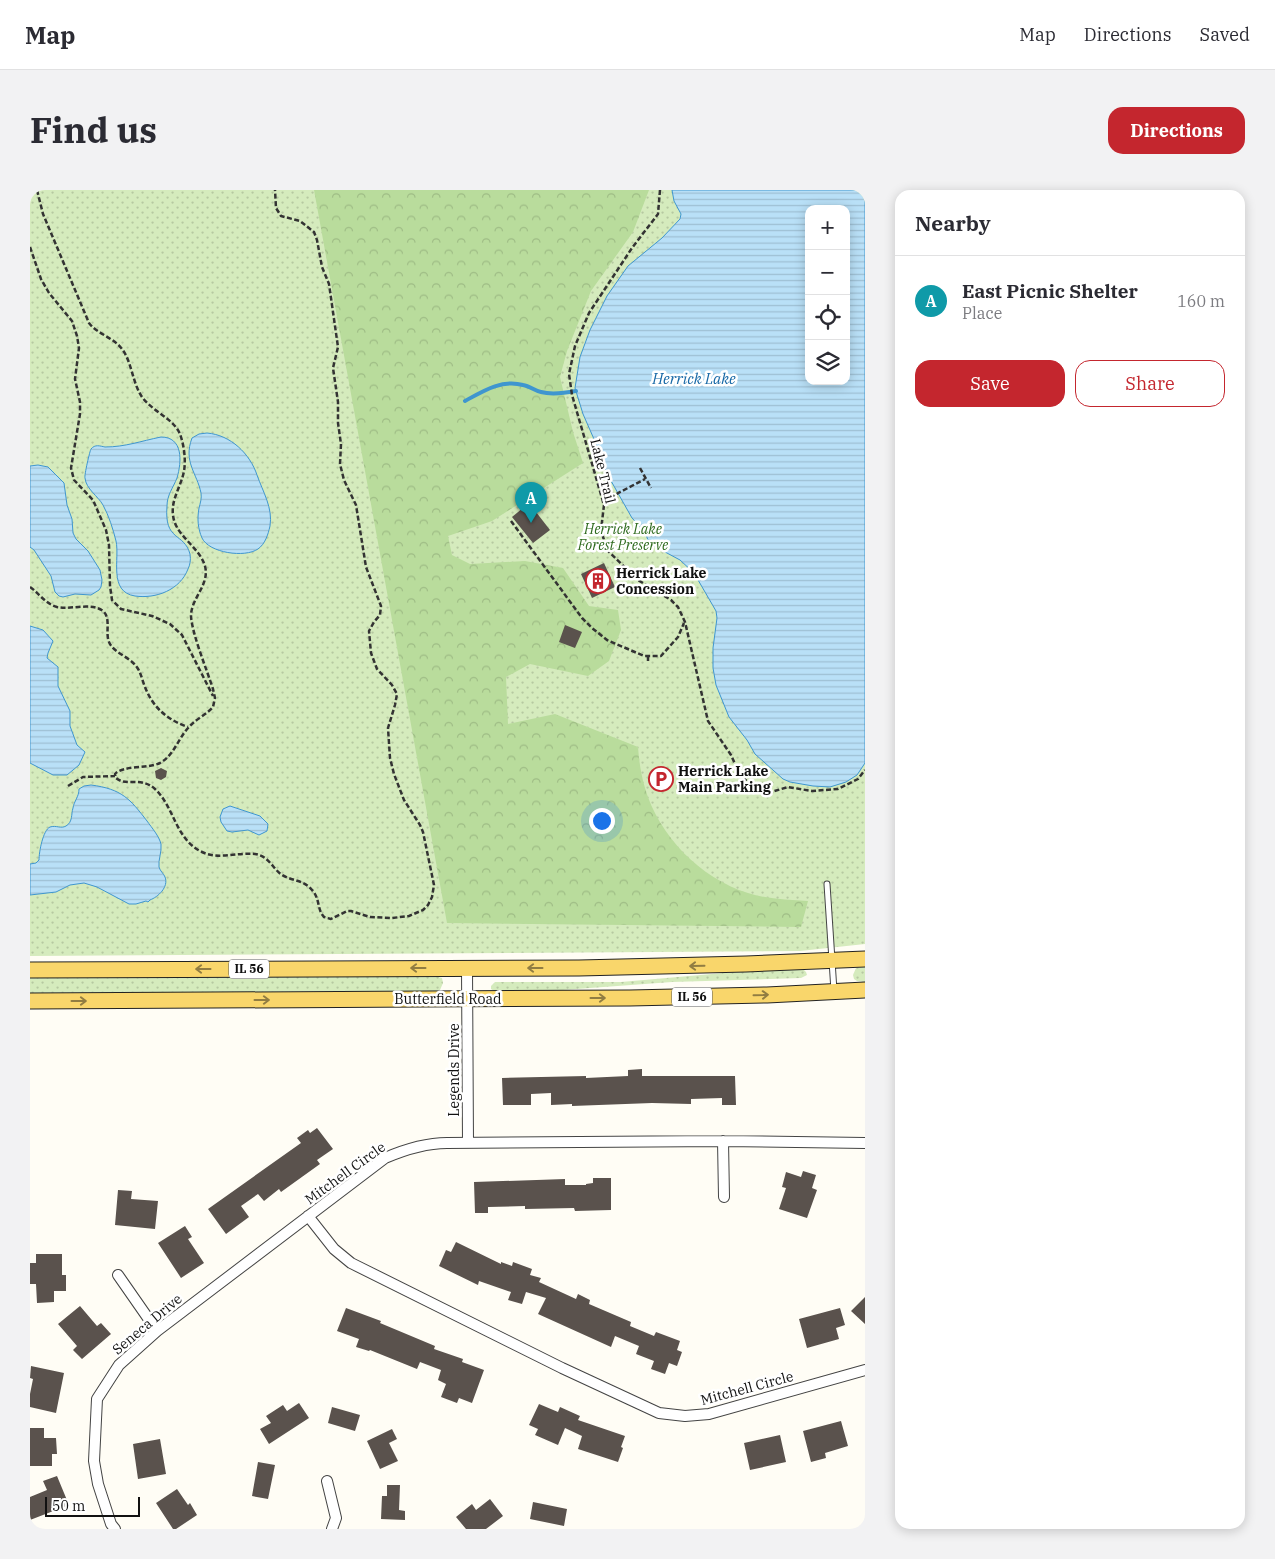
<!DOCTYPE html>
<html lang="en">
<head>
<meta charset="utf-8">
<style>
  body { margin:0; font-family:"IBM Plex Serif",serif; background:#f2f2f3; color:#2b2b33 }
  .controls { position:absolute; right:15px; top:15px; display:grid; overflow:hidden; border-radius:10px; box-shadow:0 2px 12px #0003 }
  .controls button { width:45px; height:45px; display:grid; place-items:center; padding:0; border:0; border-bottom:1px solid #e1e1e2; background:#fff; color:#2b2b33; font:25px sans-serif }
  .scale { position:absolute; left:15px; bottom:12px; width:95px; box-sizing:border-box; padding-left:5px; border:2px solid #111; border-top:0; font-size:14px; line-height:18px; white-space:nowrap; color:#111; -webkit-text-stroke:4px #fff; paint-order:stroke }
  .you { position:absolute; left:571px; top:630px; width:18px; height:18px; margin:-12px; border:4px solid #fff; border-radius:50%; background:#1a73e8; box-shadow:0 0 0 8px #1a73e833 }
  .badge { display:grid; place-items:center; width:32px; height:32px; border-radius:50%; background:#c4262e; color:#fff; font-size:16px; font-weight:700 }
  .pin { position:absolute; translate:-50% -41px; filter:drop-shadow(0 1px 2px #0008) }
  .pin::after { content:''; position:absolute; top:26px; width:18px; height:15px; background:inherit; clip-path:polygon(0 0,100% 0,50% 100%) }
  .list { margin:0; padding:0; list-style:none }
  h2 { display:flex; justify-content:space-between; align-items:center; height:65px; margin:0; padding:0 20px; font-size:21px }
  h2 small { font-size:16px; font-weight:400; color:#7c7c81 }
  .list li { display:grid; grid-template-columns:32px 1fr auto; gap:15px; align-items:center; box-sizing:border-box; height:90px; padding:0 20px; border-top:1px solid #e1e1e2 }
  .list b { display:block; font-size:19px; white-space:nowrap }
  .list p { margin:0; font-size:16px; white-space:nowrap; color:#7c7c81 }
  .list em { font-size:16px; font-style:normal; color:#7c7c81 }
  .actions { display:flex; gap:10px; padding:15px 20px }
  .actions a { flex:1; padding:11px 0; border:1px solid #c4262e; border-radius:15px; text-align:center; font-size:18px; color:#c4262e }
  .actions .main { background:#c4262e; color:#fff }
  .icon { flex:none; width:28px; height:28px; fill:none; stroke:currentColor; stroke-width:2; stroke-linecap:round; stroke-linejoin:round }
  .map { position:relative; flex:none; width:835px; height:1339px; overflow:hidden; border-radius:15px }
  header { display:flex; align-items:center; gap:30px; box-sizing:border-box; height:70px; padding:0 25px; background:#fff; border-bottom:1px solid #e1e1e2 }
  header strong { font-size:24px }
  nav { display:flex; gap:28px; margin-inline-start:auto; font-size:18px }
  .intro { display:flex; align-items:center; justify-content:space-between; box-sizing:border-box; height:120px; padding:0 30px }
  h1 { margin:0; font-size:35px }
  .button { padding:12px 22px; border-radius:15px; background:#c4262e; color:#fff; font-size:18px; font-weight:700 }
  main { display:flex; gap:30px; padding:0 30px }
  aside { flex:1; background:#fff; border-radius:15px; box-shadow:0 2px 12px #0003 }
  .map>svg:first-child { display:block }
  .grass { fill:url(#grass-dots); fill-rule:evenodd }
  .forest { fill:url(#forest-crowns) }
  .water { fill:url(#water-rules); stroke:#3f96cf; fill-rule:evenodd }
  .lines { fill:none; stroke-linecap:round; stroke-linejoin:round }
  .stream { stroke:#3f96cf; stroke-width:4 }
  .building { fill:#5a524d }
  .service-casing { stroke:#444; stroke-width:7 }
  .minor-casing { stroke:#444; stroke-width:12 }
  .primary-casing { stroke:#222; stroke-width:17 }
  .path { stroke:#333; stroke-width:2.5; stroke-dasharray:5 2.5; stroke-linecap:butt }
  .service { stroke:#fff; stroke-width:5 }
  .minor { stroke:#fff; stroke-width:10 }
  .primary { stroke:#f9d66b; stroke-width:15 }
  .oneway { stroke:#917d42 }
  .labels { text-anchor:middle; stroke-width:5; stroke-linejoin:round; paint-order:stroke }
  .shield { fill:#fff; stroke:#585858; stroke-width:1 }
  .shield-label { font-size:12px; font-weight:bold; fill:#111 }
  .street-label { font-size:14px; fill:#111; stroke:#fff }
  .park-label { font-size:14px; font-style:italic; fill:#2f6b1f; stroke:#fff }
  .poi-label { font-size:14px; font-weight:bold; fill:#111; stroke:#fff; text-anchor:start }
  .water-label { font-size:15px; font-style:italic; fill:#1768a6; stroke:#fff }
</style>
</head>
<body>
<header>
<strong>Map</strong>
<nav><a>Map</a><a>Directions</a><a>Saved</a></nav>
</header>
<div class="intro"><h1>Find us</h1><a class="button">Directions</a></div>
<main>
<div class="map">
<svg width="835" height="1339" viewBox="0 0 835 1339">
  <defs>
    <pattern id="grass-dots" width="8" height="8" patternUnits="userSpaceOnUse" patternTransform="scale(1.25)"><rect width="8" height="8" fill="#d5ebbd"/><path d="M2 2h.1M6 6h.1" fill="none" stroke="#b6c8a1" stroke-width="1.8" stroke-linecap="round"/></pattern>
    <pattern id="forest-crowns" width="20" height="18" patternUnits="userSpaceOnUse" patternTransform="scale(1.25)"><rect width="20" height="18" fill="#b9dc9c"/><path d="M2 6a3 3 0 1 1 6 0M12 15a3 3 0 1 1 6 0" fill="none" stroke="#9ebc85"/></pattern>
    <pattern id="water-rules" width="6" height="5" patternUnits="userSpaceOnUse" patternTransform="scale(1.25)"><rect width="6" height="5" fill="#b9e0f7"/><path d="M0 2.5h6" fill="none" stroke="#9ebfd3"/></pattern>
  </defs>
  <rect width="100%" height="100%" fill="#fffdf5"/>
  <path class="grass" d="M0 0H835V754L770 761 0 766ZM779 19H816V191H779Z
    M835 776V792L827 791 824 789 823 785 826 778Z
    M773 779 776 782 777 785 771 788 642 792 519 801H464L461 799V796L465 792H591L716 781Z
    M405 786 412 788 413 793 410 800 406 801 0 803V788Z"/>
  <path class="forest" d="M284 0H619L603 42 561 101 537 161 530 187 543 242 553 273 462 331 418 346 422 365 440 374 495 371 533 378 559 416 588 420 591 440 579 471 558 486 500 474 476 487 478 534 525 524 608 557C609 571 611 584 615 598 629 646 670 688 718 703 737 709 758 710 778 711L771 737 417 733Z"/>
  <path class="water" d="M642 0H835V573L827 585 816 592 800 597 783 596 760 592 753 589 725 564 717 550 699 527 686 495 683 478V458L687 428 686 421 664 383 650 370 622 355 618 350 615 342 602 328 576 282 567 256 553 224 545 198 550 167 560 140 577 106 598 76 632 48 650 29 651 24 644 11ZM779 19H816V191H779Z
    M177 243C201 245 220 264 227 285 233 302 243 318 240 336 238 345 235 354 228 359 215 368 179 363 172 348 168 339 167 329 169 318 170 314 172 308 171 303 167 283 153 272 162 248L169 244Z
    M131 247C153 247 152 271 147 288 143 298 137 305 137 316 134 352 154 342 160 364 161 370 160 375 158 379 150 400 126 409 105 406 78 402 90 368 86 351 83 339 79 326 73 315 68 306 56 299 55 288 54 286 60 260 61 259 65 254 70 256 75 257 95 257 111 251 131 247Z
    M0 276 8 275 18 277 34 293 37 315 42 329 43 343 46 349 58 361 70 380 72 390 71 397 69 400 61 405 45 404 33 407 29 406 25 402 21 386 4 360 0 357Z
    M0 436 13 440 23 451 18 463 17 468 28 477V496L40 521V536L47 555 55 562 49 575 37 585H23L0 573Z
    M61 595C92 599 100 609 117 631 122 638 129 646 131 654 132 662 128 670 129 677 130 681 134 684 135 687 139 697 128 707 120 710L118 712 116 711 106 714H99L67 697 54 693 40 695 26 702 0 705V674L6 673 9 670C9 662 13 640 20 637 26 635 31 639 36 636 43 632 41 624 43 618 44 611 49 607 49 599L54 596Z
    M200 616 230 626 238 634 237 641 229 645 218 640 202 642 197 641 191 632 190 627 193 619Z"/>
  <g class="lines">
    <path class="stream" d="M435 211C453 201 472 189 493 195 500 196 505 201 511 202 522 205 535 203 546 201"/>
  </g>
  <path class="building" d="M499 313 520 340 503 353 482 327Z
    M574 373 585 397 562 408 551 384Z
    M535 435 552 442 545 458 529 452Z
    M131 578 137 581 136 587 131 590 126 588 125 581Z
    M612 879V886H705L706 915H692V908L661 909V914L622 913 542 916V914L521 915V903L501 904V915H473L472 888 556 886V888L598 886V880Z
    M287 938 303 959 287 970 290 974 251 1002 249 999 234 1011 228 1004 211 1016 219 1027 196 1044 178 1019 271 953 267 948 278 940 280 943Z
    M773 981 786 985 782 998 787 1000 777 1028 749 1019 756 998 752 997 756 982 771 987Z
    M563 988H581V1020L545 1021 544 1018 495 1019V1016L458 1017V1023H445L444 992 535 989V995H556V994L563 993Z
    M88 1000 102 1001 101 1009 128 1011 125 1039 85 1035Z
    M155 1036 162 1047 158 1049 174 1073 151 1088 128 1053Z
    M426 1052 471 1074V1072L482 1076 483 1072 502 1079 500 1085 511 1088 509 1092 546 1109 548 1104 560 1110 559 1114 601 1132 600 1136 624 1146 626 1142 650 1151 647 1160 652 1162 647 1176 639 1173 635 1184 621 1179 624 1171 606 1164 609 1156 585 1146 581 1157 508 1124 516 1108 496 1102 492 1114 478 1110 481 1102 449 1091 448 1095 409 1076 416 1060 421 1062Z
    M6 1064H32V1085H36V1101H24V1112L7 1113 6 1094H0V1073H6Z
    M835 1107V1134L821 1121Z
    M50 1116 67 1136 71 1133 81 1144 52 1169 43 1160 47 1156 28 1134Z
    M316 1118 351 1131 350 1133 405 1156 404 1159 433 1169 432 1172 454 1180 442 1213 429 1208 427 1213 411 1207 416 1194 408 1190 411 1180 390 1172 387 1179 340 1160 339 1161 326 1157 329 1149 307 1141Z
    M810 1118 815 1135 806 1138 809 1149 777 1158 769 1129Z
    M1 1176 34 1183 26 1223 0 1217V1204L3 1189 0 1188Z
    M269 1213 279 1228 239 1254 230 1239 241 1233 236 1226 253 1215 257 1221Z
    M509 1214 528 1222 530 1217 550 1226 548 1230 595 1246 591 1257 593 1258 588 1272 548 1259 552 1246 535 1238 528 1255 505 1245 508 1239 499 1235Z
    M302 1217 330 1225 325 1241 298 1233Z
    M811 1231 818 1256 795 1263 796 1268 781 1272 773 1241Z
    M0 1238H14V1248H26L27 1264H22V1276H0Z
    M362 1239 367 1249 359 1253 368 1271 350 1279 337 1251Z
    M750 1245 756 1272 720 1280 714 1253Z
    M130 1249 136 1284 108 1289 103 1254Z
    M228 1272 245 1275 238 1309 222 1306Z
    M27 1286 39 1315 0 1330V1307L17 1300 13 1291Z
    M357 1295H370L369 1320 375 1321V1330L351 1329 352 1306H357Z
    M147 1299 158 1315 160 1313 167 1325 146 1339H143L126 1313Z
    M460 1309 473 1326 456 1339H436L426 1327 442 1314 446 1320Z
    M503 1312 537 1319 534 1336 500 1329Z"/>
  <g class="lines">
    <defs>
      <path id="service" d="M797 694 804 801"/>
      <path id="minor" d="M437 778 438 952
        M693 951 694 1007
        M278 1026 304 1059 321 1073 532 1178 629 1223 655 1226 679 1224 835 1180
        M88 1085 127 1141
        M297 1291 306 1328 302 1339
        M85 1339 81 1334 68 1294 64 1271 67 1209 89 1175 127 1141 355 968C376 959 395 953 417 953L693 951 835 953"/>
      <path id="primary" d="M0 780 549 778 716 774 835 769
        M0 811 600 808 737 805 835 800"/>
    </defs>
    <use href="#service" class="service-casing"/>
    <use href="#minor" class="minor-casing"/>
    <use href="#primary" class="primary-casing"/>
    <path class="path" d="M7 0 13 24 59 133C67 144 83 147 92 159 102 172 102 192 112 207 123 222 143 228 150 244 154 255 156 270 154 281 151 297 141 309 143 325 145 346 169 356 175 376 180 395 161 408 161 426 162 444 177 480 183 499L185 508 183 517C177 524 168 528 162 534 149 545 145 565 130 573 117 579 93 575 85 584L86 588C96 597 111 586 125 599 145 618 145 649 172 662 188 670 208 662 225 664 239 666 242 678 252 685 262 691 274 690 282 700 290 708 287 720 294 727L301 729 317 721H321L340 727 362 728 379 726 393 720 398 715 402 707 404 695 393 642 390 635 374 610 364 584 360 568 358 538 365 515 367 504 362 495 347 479 341 463 339 441 344 432 350 425 351 416 336 377 326 315 314 290 310 274 311 254 308 233V212L303 178 308 157 299 94 292 77 287 50 284 42 270 31 251 26 246 18 245 0
      M630 0 628 24 602 58 559 123 545 156 539 184 542 205 574 315 571 340 577 360 608 390 641 410 648 417 655 432 678 531 701 565 709 583 723 598 731 602 738 603 758 597 782 601 808 599 828 589 835 580
      M0 57 11 89 19 103 42 131 47 146 49 158 45 189 50 212V224L41 278 44 290 63 310 76 340 79 355 80 396 82 410 91 419 122 426 140 434 152 445 183 506
      M610 278 621 298
      M573 311 615 289
      M481 331 552 428 562 438 577 450 614 466H631L648 447 654 433
      M0 397C10 404 14 413 27 417 41 420 61 412 73 421 82 429 74 444 80 454 85 463 99 467 106 476 111 482 112 490 115 497 123 518 138 530 158 537
      M618 466V473
      M38 596 53 587 85 586"/>
    <use href="#service" class="service"/>
    <use href="#minor" class="minor"/>
    <use href="#primary" class="primary"/>
  </g>
  <defs><path id="oneway-shaft" d="M-6 0H5M1.5-3L5.5 0L1.5 3" fill="none" stroke-width="1.6" stroke-linecap="round" stroke-linejoin="round" transform="scale(1.25)"/></defs>
  <g class="oneway">
    <use href="#oneway-shaft" transform="translate(667 776) rotate(179)"/>
    <use href="#oneway-shaft" transform="translate(388 778) rotate(180)"/>
    <use href="#oneway-shaft" transform="translate(505 778) rotate(180)"/>
    <use href="#oneway-shaft" transform="translate(173 779) rotate(180)"/>
    <use href="#oneway-shaft" transform="translate(731 805) rotate(-2)"/>
    <use href="#oneway-shaft" transform="translate(568 808)"/>
    <use href="#oneway-shaft" transform="translate(232 810)"/>
    <use href="#oneway-shaft" transform="translate(49 811)"/>
  </g>
  <defs>
    <symbol id="building-ring" viewBox="-11 -11 22 22"><circle r="9.5" fill="#fff" stroke="#c4262e" stroke-width="1.5"/><path d="M-4-6H4V6H1V3H-1V6H-4ZM-2.5-4.3h1.7v1.8h-1.7ZM.8-4.3h1.7v1.8H.8ZM-2.5-1h1.7V.8h-1.7ZM.8-1h1.7V.8H.8Z" fill="#c4262e"/></symbol>
    <symbol id="parking-ring" viewBox="-11 -11 22 22"><circle r="9.5" fill="#fff" stroke="#c4262e" stroke-width="1.5"/><path d="M-3.5-5.5H1a3.5 3.5 0 0 1 0 7H-1V5.5H-3.5ZM-1-3.4V-.6H.8a1.4 1.4 0 0 0 0-2.8Z" fill="#c4262e"/></symbol>
  </defs>
  <g fill-rule="evenodd">
    <use href="#building-ring" x="554" y="377" width="28" height="28"/>
    <use href="#parking-ring" x="617" y="575" width="28" height="28"/>
  </g>
  <g class="labels">
    <g class="shield">
      <rect x="199" y="769.5" width="40" height="19" rx="4"/>
      <rect x="642" y="797.5" width="40" height="19" rx="4"/>
    </g>
    <g class="shield-label">
      <text x="219" y="783">IL 56</text>
      <text x="662" y="811">IL 56</text>
    </g>
    <g class="street-label">
      <text transform="translate(573 281) rotate(76)" y="5">Lake Trail</text>
      <text x="418" y="814">Butterfield Road</text>
      <text transform="translate(424 880) rotate(-90)" y="5">Legends Drive</text>
      <text transform="translate(315 983) rotate(-36)" y="5">Mitchell Circle</text>
      <text transform="translate(117 1134) rotate(-40)" y="5">Seneca Drive</text>
      <text transform="translate(717 1198) rotate(-15)" y="5">Mitchell Circle</text>
    </g>
    <g class="park-label">
      <text x="593" y="344">Herrick Lake<tspan x="593" dy="16">Forest Preserve</tspan></text>
    </g>
    <g class="poi-label">
      <text x="586" y="388">Herrick Lake<tspan x="586" dy="16">Concession</tspan></text>
      <text x="648" y="586">Herrick Lake<tspan x="648" dy="16">Main Parking</tspan></text>
    </g>
    <g class="water-label">
      <text x="664" y="194">Herrick Lake</text>
    </g>
  </g>
</svg>
<div class="controls">
<button>+</button>
<button>−</button>
<button><svg class="icon" aria-label="locate" viewBox="0 0 24 24"><circle cx="12" cy="12" r="6"/><path d="M12 2v4M12 18v4M2 12h4M18 12h4"/></svg></button>
<button><svg class="icon" aria-label="layers" viewBox="0 0 24 24"><path d="M12 4l9 5-9 5-9-5zM3 14l9 5 9-5"/></svg></button>
</div>
<div class="scale">50 m</div>
<div class="you"></div>
<div class="pin badge" style="left:501px;top:333px;background:#0f9aa8">A</div>
</div>
<aside>
<h2>Nearby<small></small></h2>
<ul class="list">
<li><span class="badge" style="background:#0f9aa8">A</span><div><b>East Picnic Shelter</b><p>Place</p></div><em>160 m</em></li>
</ul>
<div class="actions"><a class="main">Save</a><a>Share</a></div>
</aside>
</main>
</body>
</html>
